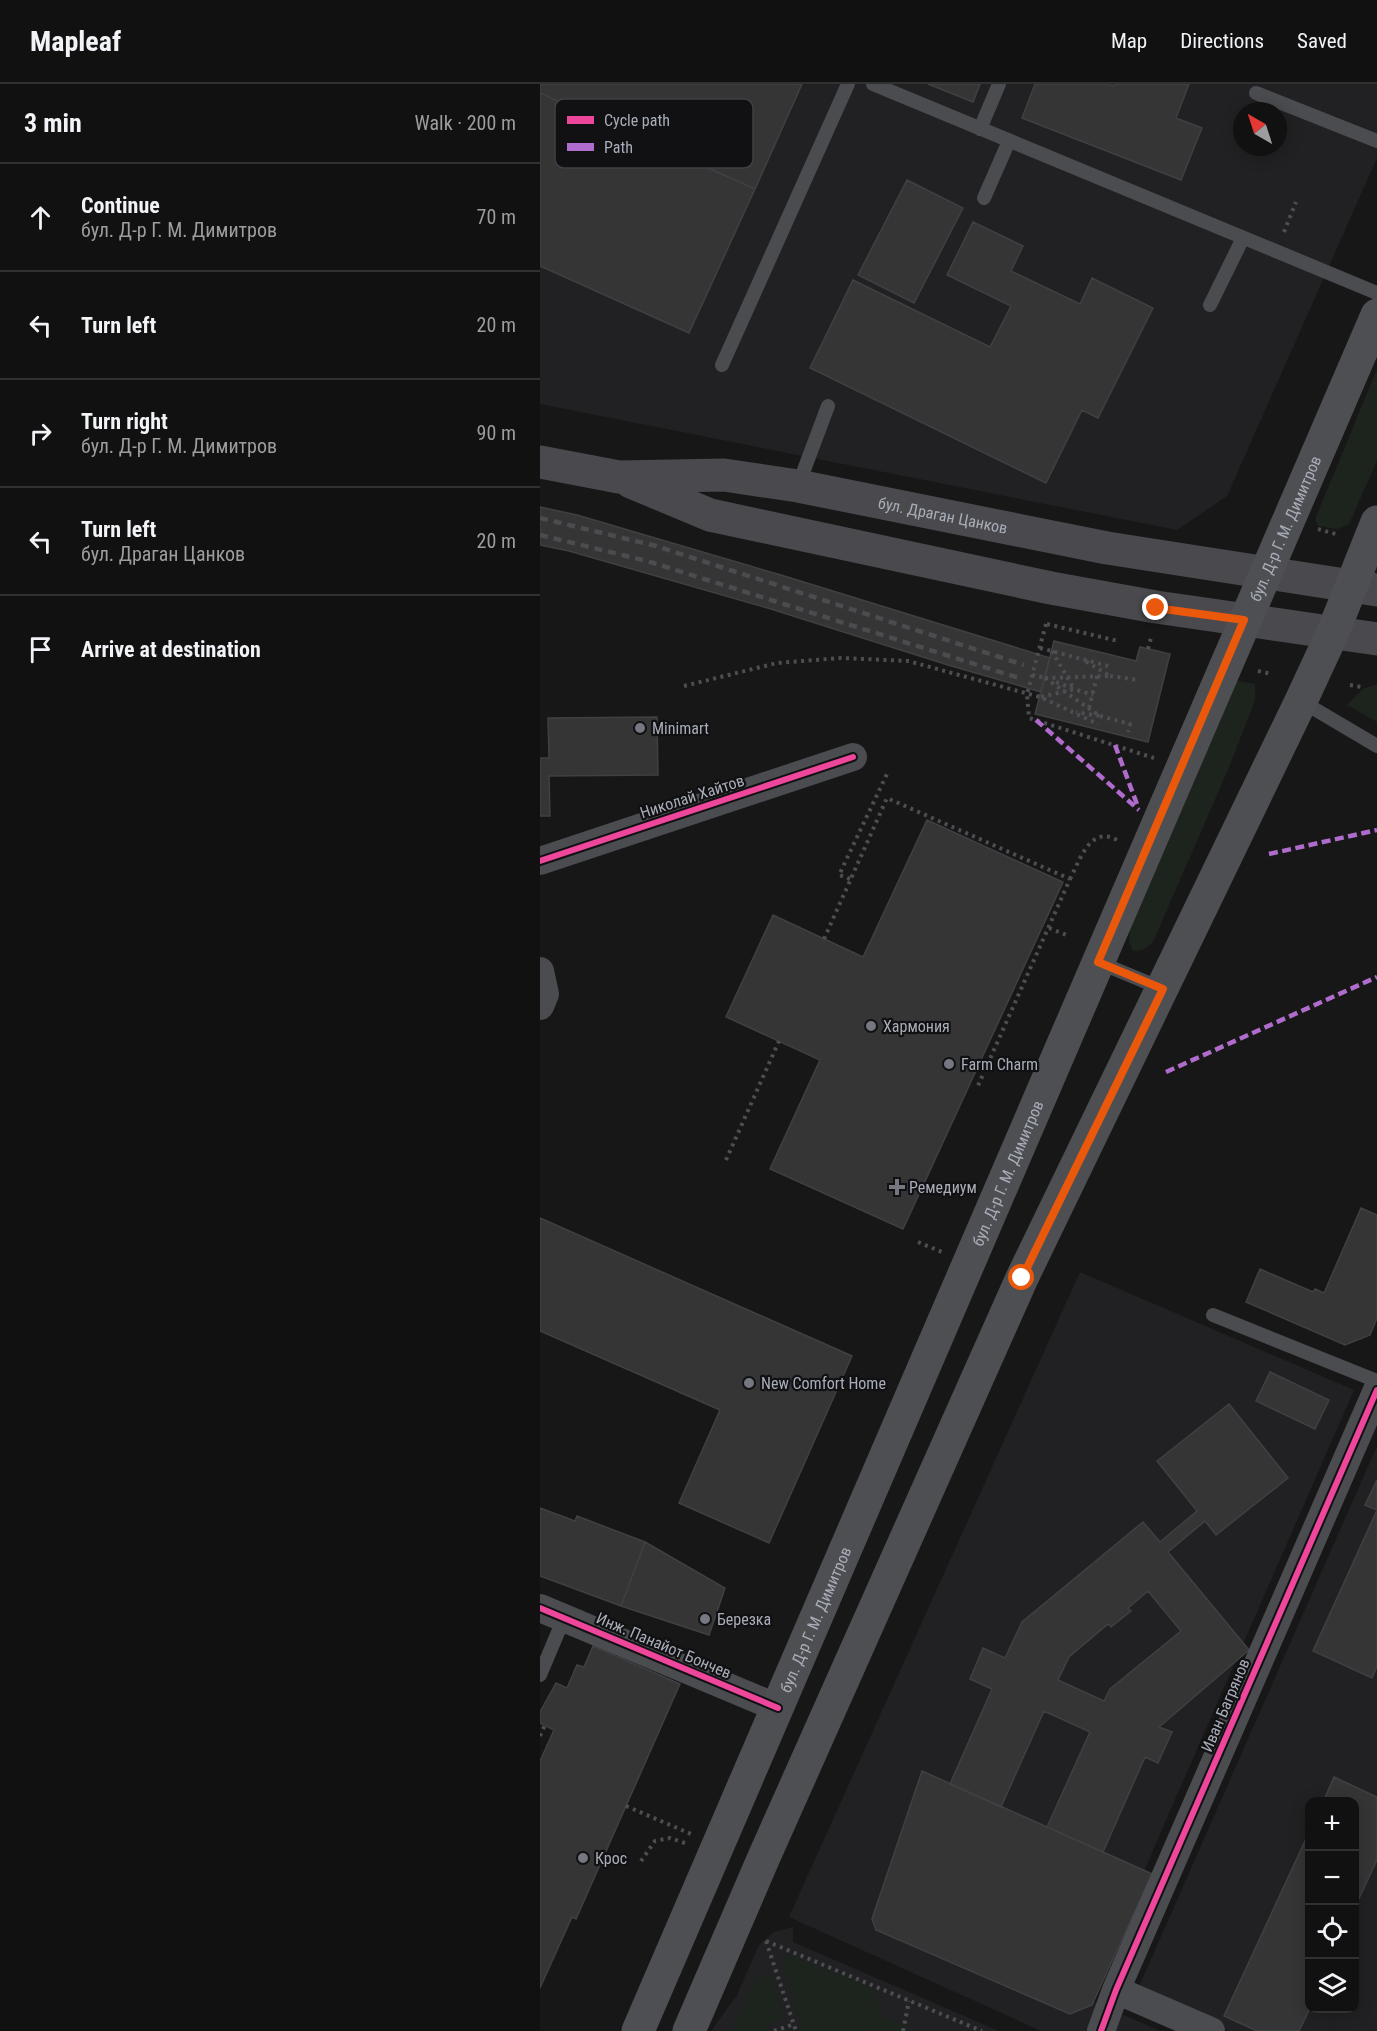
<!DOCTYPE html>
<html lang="en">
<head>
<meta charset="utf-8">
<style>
  body { margin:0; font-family:"Roboto Condensed",sans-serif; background:#1a1a1a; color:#f1f3f6 }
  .controls { position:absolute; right:18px; bottom:18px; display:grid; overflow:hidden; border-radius:12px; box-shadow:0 3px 15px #0003 }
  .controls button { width:54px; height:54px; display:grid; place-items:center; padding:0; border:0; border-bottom:2px solid #303131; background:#111; color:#f1f3f6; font:30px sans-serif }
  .compass { position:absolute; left:693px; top:18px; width:54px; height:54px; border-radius:50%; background:#111; box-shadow:0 3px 15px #0003; rotate:321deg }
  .stop { position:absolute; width:18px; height:18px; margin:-14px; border:4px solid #ea580c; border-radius:50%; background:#fff }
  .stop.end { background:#ea580c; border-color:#fff; box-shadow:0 2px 6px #0008 }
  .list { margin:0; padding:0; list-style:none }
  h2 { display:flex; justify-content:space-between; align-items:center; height:78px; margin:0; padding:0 24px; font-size:26px }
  h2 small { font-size:20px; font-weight:400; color:#9c9d9f }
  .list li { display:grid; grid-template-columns:39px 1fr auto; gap:18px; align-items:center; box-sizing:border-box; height:108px; padding:0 24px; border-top:2px solid #303131 }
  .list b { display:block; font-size:22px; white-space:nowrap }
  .list p { margin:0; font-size:20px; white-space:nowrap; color:#9c9d9f }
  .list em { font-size:20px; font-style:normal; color:#9c9d9f }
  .icon { flex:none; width:33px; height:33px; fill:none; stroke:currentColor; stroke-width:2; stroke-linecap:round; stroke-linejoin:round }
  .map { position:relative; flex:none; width:837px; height:1947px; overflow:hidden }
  header { display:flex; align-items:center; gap:36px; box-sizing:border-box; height:84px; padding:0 30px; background:#111; border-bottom:2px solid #303131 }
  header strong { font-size:28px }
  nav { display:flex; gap:33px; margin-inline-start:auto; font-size:21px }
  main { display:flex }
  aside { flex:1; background:#111 }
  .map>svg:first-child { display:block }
  .built { fill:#212123; fill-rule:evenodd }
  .green { fill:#1d241e }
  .building { fill:#353536; stroke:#3f4043; stroke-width:1.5; fill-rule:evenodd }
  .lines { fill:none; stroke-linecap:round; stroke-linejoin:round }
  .path { stroke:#4d4e52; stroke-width:4; stroke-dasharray:3 4.5; stroke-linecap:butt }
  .service { stroke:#4b4c50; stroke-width:14 }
  .minor { stroke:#4b4c50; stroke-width:28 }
  .secondary { stroke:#4a4a4e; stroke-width:33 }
  .primary { stroke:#4d4f52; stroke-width:33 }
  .rail { stroke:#4b4c4f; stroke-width:4.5; stroke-dasharray:8 6; stroke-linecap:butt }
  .quiet { stroke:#b06ccc; stroke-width:4.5; stroke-dasharray:9 4.5; stroke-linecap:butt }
  .cycleway-casing { stroke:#111113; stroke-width:10 }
  .cycleway { stroke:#ed469a; stroke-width:6 }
  .route { stroke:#ea580c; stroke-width:8 }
  .poi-dot { fill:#757880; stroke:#111113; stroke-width:2 }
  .labels { text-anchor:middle; stroke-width:4.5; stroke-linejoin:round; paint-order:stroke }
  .street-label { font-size:16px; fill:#a8adb8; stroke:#111113 }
  .poi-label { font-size:16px; fill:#a8adb8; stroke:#111113; text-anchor:start }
  .key { fill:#111113; stroke:#3e4045; stroke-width:1.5 }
  .key-label { font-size:16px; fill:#a8adb8 }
</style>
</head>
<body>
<header>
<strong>Mapleaf</strong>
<nav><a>Map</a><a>Directions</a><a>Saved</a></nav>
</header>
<main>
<aside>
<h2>3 min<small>Walk · 200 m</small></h2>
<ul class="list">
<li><svg class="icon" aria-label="ahead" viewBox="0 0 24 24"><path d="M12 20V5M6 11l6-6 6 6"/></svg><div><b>Continue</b><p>бул. Д-р Г. М. Димитров</p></div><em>70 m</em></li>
<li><svg class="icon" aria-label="left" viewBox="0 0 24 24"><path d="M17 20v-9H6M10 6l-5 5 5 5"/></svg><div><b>Turn left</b></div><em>20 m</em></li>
<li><svg class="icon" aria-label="right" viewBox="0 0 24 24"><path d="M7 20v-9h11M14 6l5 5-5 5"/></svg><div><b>Turn right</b><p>бул. Д-р Г. М. Димитров</p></div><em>90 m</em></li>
<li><svg class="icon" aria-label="left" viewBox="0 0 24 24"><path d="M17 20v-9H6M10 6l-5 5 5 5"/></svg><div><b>Turn left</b><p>бул. Драган Цанков</p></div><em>20 m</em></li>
<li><svg class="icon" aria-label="arrive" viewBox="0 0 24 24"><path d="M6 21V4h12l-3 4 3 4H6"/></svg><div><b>Arrive at destination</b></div></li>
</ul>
</aside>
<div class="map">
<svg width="837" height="1947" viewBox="0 0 837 1947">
  <rect width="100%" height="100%" fill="#171717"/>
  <path class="built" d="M0 0H837V74L687 412 637 446 0 320ZM702 27H738V63H702Z
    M540 1188 814 1306 548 1915 620 1947H501L249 1833Z
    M837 1362V1947H689L597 1907ZM770 1718H814V1924H770Z
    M253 1843V1858L459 1947H171L197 1911 219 1861 234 1848Z"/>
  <path class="green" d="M837 285V377L809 440 798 445 779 442 776 438V433Z
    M697 597 715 600V616L690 681 613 858 603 866 593 867 589 858 590 843Z
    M837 600V638L807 621 823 605Z
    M250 1870 335 1905 342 1931 368 1941 365 1947 332 1945 331 1947H262L242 1879 245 1872Z
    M220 1890 231 1893 244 1934 230 1939 227 1947H192L216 1892Z"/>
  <path class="building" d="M0 0H262L215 105 0 9Z
    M388 0H440L433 18Z
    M495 0H568L573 2 574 0H649L636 34 662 44 641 96 482 34Z
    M0 9 215 105 149 249 0 182Z
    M367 96 423 124 374 219 318 191Z
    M433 138 483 162 471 187 540 220 552 194 613 224 558 334 542 326 506 399 270 284 313 196 450 263 471 222 407 191Z
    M0 423 37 431 241 491 510 574 501 608 408 581 231 525 29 467 0 461Z
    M514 557 596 577 600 563 630 570 608 658 495 630Z
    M117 633 118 691 9 692 10 732H0V674H9L8 634Z
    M387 736 523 798 363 1145 230 1085 280 976 186 933 233 831 323 873Z
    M821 1124 837 1131V1234L830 1251 805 1261 706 1218 720 1185 773 1208 775 1205 784 1209Z
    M0 1134 312 1272 229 1459 139 1419 180 1326 0 1247Z
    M730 1288 789 1316 775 1345 716 1317Z
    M689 1320 748 1394 676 1451 665 1437 628 1468 709 1566 619 1643 632 1648 618 1679 605 1673 563 1768 507 1743 550 1648 504 1627 461 1723 410 1700 452 1605 430 1595 443 1564 465 1574 482 1538 603 1438 620 1458 657 1427 617 1377ZM608 1507 641 1547 570 1605 564 1617 518 1596 529 1573 568 1540 571 1543 591 1527 588 1524Z
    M837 1396V1582L832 1594 773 1567 837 1426 825 1421Z
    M0 1424 35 1437 37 1432 105 1458 81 1522 0 1492Z
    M105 1458 185 1504 169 1551 81 1522Z
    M53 1562 140 1600 36 1835 32 1833 0 1904V1677L14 1646 0 1639V1628L16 1599 27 1604 37 1581 44 1583Z
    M382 1687 612 1790 552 1921 530 1930 336 1846 332 1835Z
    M794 1693 837 1713V1776L814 1825V1718H783Z
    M770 1746V1924L759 1947H717L684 1932Z"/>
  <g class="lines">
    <path class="path" d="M744 148 756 118
      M778 445 799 451
      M506 540 487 610 489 634 614 674
      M507 540 578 557
      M500 564 572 583
      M608 565 611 554
      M512 567 534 605 513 597
      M718 587 732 590
      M492 591 506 594
      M570 592 598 596
      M505 594 560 632 536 628
      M505 594 570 592 542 575
      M810 601 821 603
      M144 602 237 579 301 574 368 577 500 613 558 640
      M501 613 534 605 553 611
      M549 624 557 592
      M560 632 590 640 588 648
      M310 795 299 791 347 690
      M530 795C540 776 550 741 577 756
      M509 844 529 852
      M284 855 347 714 530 795 437 1004
      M186 1076 239 957
      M378 1158 402 1168
      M0 1652 5 1641
      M86 1722 151 1750
      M101 1777 115 1757 130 1754 145 1759
      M226 1857 442 1947
      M226 1857 256 1947
      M234 1947 254 1940
      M363 1947 369 1917"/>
    <path class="service" d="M333 0 837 209
      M716 9 837 57
      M440 45 459 0
      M444 114 469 57
      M670 221 703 154
      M182 281 308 0
      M258 402 288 322
      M761 617 837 662
      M558 878 623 905
      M673 1231 837 1297
      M0 1591 24 1534"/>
    <path class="minor" d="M0 777 313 673
      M0 887 5 910 0 922
      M0 1524 238 1624
      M576 1906 671 1947
      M561 1947 576 1906 837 1306"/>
    <g class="secondary">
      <path id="s1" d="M0 378 79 393 184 391 258 402 567 464 837 506"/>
      <path d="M91 398 170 431 511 504 616 523 837 555"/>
    </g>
    <g class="primary">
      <path id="s2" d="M98 1947 837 231"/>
      <path d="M149 1947 224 1773 482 1194 761 617 793 548 837 438"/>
    </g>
    <path class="rail" d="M0 434 116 462 484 581
      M0 451 107 477 479 594"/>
    <path class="quiet" d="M496 636 599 726
      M575 661 598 723
      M729 770 837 746
      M626 988 837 893"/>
    <defs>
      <path id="cycleway" d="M0 777 313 673
        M0 1524 238 1624
        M561 1947 576 1906 837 1306"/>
    </defs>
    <use href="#cycleway" class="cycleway-casing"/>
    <use href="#cycleway" class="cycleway"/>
  </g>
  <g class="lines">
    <path class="route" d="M482 1194 623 905 558 878 704 536 616 524"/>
  </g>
  <g class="poi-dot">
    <circle cx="100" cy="644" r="6"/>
    <circle cx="331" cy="942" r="6"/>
    <circle cx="409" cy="980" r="6"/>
    <path d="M354 1094h6v6h6v6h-6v6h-6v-6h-6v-6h6z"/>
    <circle cx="209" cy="1299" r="6"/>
    <circle cx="165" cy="1535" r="6"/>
    <circle cx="43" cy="1774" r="6"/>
  </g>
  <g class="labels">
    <g class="street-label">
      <text dy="6" stroke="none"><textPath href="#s1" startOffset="408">бул. Драган Цанков</textPath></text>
      <text dy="6" stroke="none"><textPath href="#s2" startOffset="1636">бул. Д-р Г. М. Димитров</textPath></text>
      <text transform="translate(152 712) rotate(-18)" y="6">Николай Хайтов</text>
      <text dy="6" stroke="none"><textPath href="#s2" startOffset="934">бул. Д-р Г. М. Димитров</textPath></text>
      <text dy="6" stroke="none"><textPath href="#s2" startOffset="448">бул. Д-р Г. М. Димитров</textPath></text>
      <text transform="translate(124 1561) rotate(23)" y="6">Инж. Панайот Бончев</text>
      <text transform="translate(685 1621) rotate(-67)" y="6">Иван Багрянов</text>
    </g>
    <g class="poi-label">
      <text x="112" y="650">Minimart</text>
      <text x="343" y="948">Хармония</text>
      <text x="421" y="986">Farm Charm</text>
      <text x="369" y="1109">Ремедиум</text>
      <text x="221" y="1305">New Comfort Home</text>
      <text x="177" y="1541">Березка</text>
      <text x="55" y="1780">Крос</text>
    </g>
  </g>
  <rect x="15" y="15" width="198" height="69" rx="9" class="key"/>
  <rect x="27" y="32" width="27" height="8" fill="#ed469a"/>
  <rect x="27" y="59" width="27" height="8" fill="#b06ccc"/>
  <g class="key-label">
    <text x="64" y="42">Cycle path</text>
    <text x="64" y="69">Path</text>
  </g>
</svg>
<div class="controls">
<button>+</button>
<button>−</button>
<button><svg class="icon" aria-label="locate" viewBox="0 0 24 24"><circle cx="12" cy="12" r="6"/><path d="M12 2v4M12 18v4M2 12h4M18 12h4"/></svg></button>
<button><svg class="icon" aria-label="layers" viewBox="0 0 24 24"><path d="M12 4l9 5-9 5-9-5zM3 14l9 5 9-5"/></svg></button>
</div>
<svg class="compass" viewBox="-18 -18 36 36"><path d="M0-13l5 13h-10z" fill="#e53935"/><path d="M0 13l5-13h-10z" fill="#9c9d9f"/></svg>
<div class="stop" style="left:482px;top:1194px"></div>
<div class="stop end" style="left:616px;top:524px"></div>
</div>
</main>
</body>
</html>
